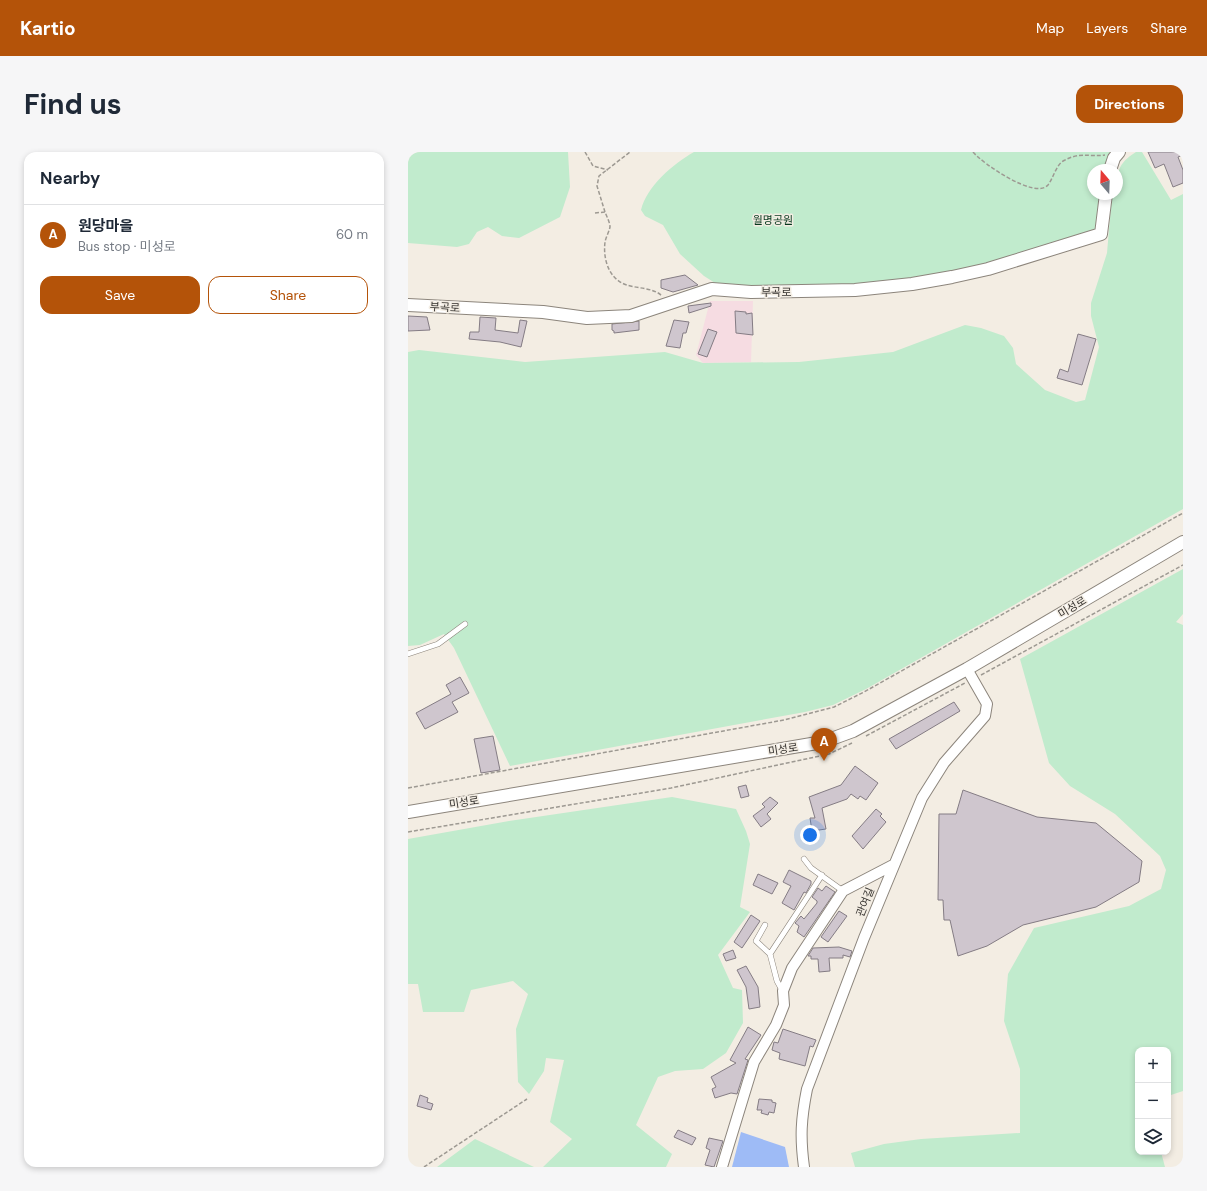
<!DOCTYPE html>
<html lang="en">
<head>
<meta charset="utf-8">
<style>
  body { margin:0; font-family:"DM Sans","Noto Sans KR",sans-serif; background:#f6f6f7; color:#1f2937 }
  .controls { position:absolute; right:12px; bottom:12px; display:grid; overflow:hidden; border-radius:8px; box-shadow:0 2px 6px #0003 }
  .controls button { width:36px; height:36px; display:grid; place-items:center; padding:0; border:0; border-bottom:1px solid #e0e1e3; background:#fff; color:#1f2937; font:20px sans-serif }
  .compass { position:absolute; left:679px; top:12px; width:36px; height:36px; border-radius:50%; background:#fff; box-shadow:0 2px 6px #0003; rotate:341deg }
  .you { position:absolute; left:402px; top:683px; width:14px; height:14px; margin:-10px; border:3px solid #fff; border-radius:50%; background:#1a73e8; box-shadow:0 0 0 6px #1a73e833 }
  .badge { display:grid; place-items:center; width:26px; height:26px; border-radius:50%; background:#b45309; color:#fff; font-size:13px; font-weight:700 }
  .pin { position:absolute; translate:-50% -33px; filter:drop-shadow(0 1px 2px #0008) }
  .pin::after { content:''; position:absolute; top:21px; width:14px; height:12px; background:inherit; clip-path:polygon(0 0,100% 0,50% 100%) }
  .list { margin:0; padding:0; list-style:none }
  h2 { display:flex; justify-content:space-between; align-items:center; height:52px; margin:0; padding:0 16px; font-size:17px }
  h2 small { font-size:13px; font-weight:400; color:#747a83 }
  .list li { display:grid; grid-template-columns:26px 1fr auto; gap:12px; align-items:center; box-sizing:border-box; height:60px; padding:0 16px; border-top:1px solid #e0e1e3 }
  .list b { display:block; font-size:15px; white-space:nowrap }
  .list p { margin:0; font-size:13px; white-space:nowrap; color:#747a83 }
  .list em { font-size:13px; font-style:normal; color:#747a83 }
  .actions { display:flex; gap:8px; padding:12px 16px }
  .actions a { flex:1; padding:9px 0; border:1px solid #b45309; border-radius:12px; text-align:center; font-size:14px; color:#b45309 }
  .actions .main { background:#b45309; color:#fff }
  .icon { flex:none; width:22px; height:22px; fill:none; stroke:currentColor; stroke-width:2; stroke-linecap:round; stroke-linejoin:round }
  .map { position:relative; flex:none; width:775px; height:1015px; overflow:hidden; border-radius:12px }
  header { display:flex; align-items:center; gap:24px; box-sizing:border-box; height:56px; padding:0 20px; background:#b45309; color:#fff }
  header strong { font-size:19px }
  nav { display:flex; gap:22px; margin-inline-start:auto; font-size:14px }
  .intro { display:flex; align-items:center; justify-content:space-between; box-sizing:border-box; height:96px; padding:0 24px }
  h1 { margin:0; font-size:28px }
  .button { padding:10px 18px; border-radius:12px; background:#b45309; color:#fff; font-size:14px; font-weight:700 }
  main { display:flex; gap:24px; padding:0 24px }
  aside { flex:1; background:#fff; border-radius:12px; box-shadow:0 2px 6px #0003 }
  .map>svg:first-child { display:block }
  .industrial { fill:#f6dce2 }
  .green { fill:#c1ebcd }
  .water { fill:#9ebbf6 }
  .building { fill:#cfc6ce; stroke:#847c84 }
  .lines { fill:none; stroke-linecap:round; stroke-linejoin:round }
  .service-casing { stroke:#8c857c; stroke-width:6 }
  .minor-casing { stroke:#8c857c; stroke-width:12 }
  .tertiary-casing { stroke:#8c857c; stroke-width:14 }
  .path { stroke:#9d9992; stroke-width:1.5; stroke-dasharray:4 2; stroke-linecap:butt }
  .service { stroke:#fff; stroke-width:5 }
  .minor { stroke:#fff; stroke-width:10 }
  .tertiary { stroke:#fff; stroke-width:12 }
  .labels { text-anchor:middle; stroke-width:3; stroke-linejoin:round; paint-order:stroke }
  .park-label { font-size:11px; fill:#06391d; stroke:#f3ede3 }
  .street-label { font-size:11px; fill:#34312e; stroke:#f3ede3 }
</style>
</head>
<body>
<header>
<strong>Kartio</strong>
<nav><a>Map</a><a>Layers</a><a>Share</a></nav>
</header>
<div class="intro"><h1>Find us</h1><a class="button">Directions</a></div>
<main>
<aside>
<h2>Nearby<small></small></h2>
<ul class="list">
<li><span class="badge">A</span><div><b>원당마을</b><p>Bus stop · 미성로</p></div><em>60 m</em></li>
</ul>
<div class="actions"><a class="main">Save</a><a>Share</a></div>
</aside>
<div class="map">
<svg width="775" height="1015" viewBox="0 0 775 1015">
  <rect width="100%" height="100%" fill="#f3ede3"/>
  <path class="industrial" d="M302 149H345L343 210 295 211 288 203Z"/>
  <path class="green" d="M0 0H160L162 35 152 65 111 86 94 84 80 75 69 80 61 92 49 95 0 91Z
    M286 0H706L698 18H685V42H695L690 76 683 83 554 121 448 134 315 136 296 124 272 102 255 73 237 64 233 58C239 34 265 12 286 0Z
    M728 0H734L763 48 775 42V357L458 537 425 553 397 560 102 614 46 496 36 482 12 493 0 494V200L11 198 117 210 257 200 295 211 391 210 485 200 557 173 573 176 596 184 605 196 608 212 637 238 668 250 677 248 691 195 683 164V151L699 101 704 42H709C709 20 709 12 728 0Z
    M775 417V462L768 470 775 473V939L760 944V898H730V1000H753L757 1015H447L443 1001 476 992 513 987 612 981V917L596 869 600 822 626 776 721 754 753 737 758 718 752 704 707 662 662 634 641 611 612 507Z
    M264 645 328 657 338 679 342 692 332 755 342 760 310 803 325 836 334 838 335 871 318 901 295 917 267 919 250 925 228 973 264 1002 258 1015H135L164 987 142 970 156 908 138 906 136 919 121 942 110 930 108 877 120 842 105 829 63 838 56 860H15L10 832H0V687L101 669Z
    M67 987 126 1015H29Z"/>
  <path class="water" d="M333 980 377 995 381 1015H324Z"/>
  <path class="building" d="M740 0H775V3L770 5 775 18V31L765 35 756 12 747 16Z
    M277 123 290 133 265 140 253 136V128Z
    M303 151V154L281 161 280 154Z
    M327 159 338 160V162L344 161 345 183 328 181Z
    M0 164 19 165 22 178 0 179Z
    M72 165 88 166 87 178 110 181 112 168 119 169 113 195 92 190 61 187 62 180H71Z
    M266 168 281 170 278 181H275L272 196 258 194Z
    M231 169V178L206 181V179L204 178V172Z
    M300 177 309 180 299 205 290 202Z
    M670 182 688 187 674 233 649 226 652 217 660 220Z
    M52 525 61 541 44 550 50 560 17 577 8 561 43 542 38 533Z
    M546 550 552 559 488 597 481 587Z
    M85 584 92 618 73 621 66 587Z
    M447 614 470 631 458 648 452 644 450 647 443 642 439 647 414 656 418 677 404 679 402 666H407L401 645 433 633Z
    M338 633 341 644 333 646 330 635Z
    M555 638 629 665 688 671 734 709 731 730 688 755 615 773 579 794 550 804 542 768H536L535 748H530L531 662H548Z
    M362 645 370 651 359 662 363 667 353 675 345 664 357 655 354 652Z
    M468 657 474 662 472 664 478 670 455 697 444 684Z
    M381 718 403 729V732L398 741 396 740 386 758 374 751 383 734 375 730Z
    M350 722 370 731 364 742 345 733Z
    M418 734 427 740 396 785 389 780 391 774 387 771 393 764 396 767 409 751V749L404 745 410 736 414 739Z
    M431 759 439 764 420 790 413 785Z
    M343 763 352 769 334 796 326 790Z
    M431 795 444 799 442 805 435 803V806H421L422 819 411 820 410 807H403V804H400L405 796Z
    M325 798 328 806 318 809 315 802Z
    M338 814 350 835 352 855 341 857 338 835 329 818Z
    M340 875 353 883 337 907 340 908 329 942 323 941 307 946 304 937 308 935 303 925 328 911 322 908Z
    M375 877 408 888 405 895 402 894 397 914 371 907 372 901 364 898 366 890 370 891Z
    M12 943 20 946 19 950 25 952 23 958 9 954Z
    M351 947 364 948V950L368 951 366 961 361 960 360 963 353 961 354 958H349Z
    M270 978 288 986 284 993 266 985Z
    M301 986 315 989 306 1015 297 1013 302 998 298 996Z"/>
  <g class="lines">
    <defs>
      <path id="service" d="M0 502 30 492 57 472
        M396 707 403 716 435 739
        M357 773 348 789 362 802
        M374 838 369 829 362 802 414 723"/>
      <path id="minor" d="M314 1015 346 910 368 873 376 853 375 839 384 816 435 739 485 713
        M396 1015C392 985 393 967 399 937L456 786 514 646 536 611 577 564 579 552 559 517"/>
      <path id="tertiary" d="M702 18 706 6 711 0
        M0 153 135 160 179 166 223 164 304 137 343 140 447 138 504 132 544 125 580 117 693 82 698 42
        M0 660 415 590 445 579 559 517 775 390"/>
    </defs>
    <use href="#service" class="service-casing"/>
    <use href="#minor" class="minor-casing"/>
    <use href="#tertiary" class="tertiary-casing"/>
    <path class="path" d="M177 0 185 14 200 18
      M565 0C574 11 627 48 640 33 646 25 648 12 657 8 672 0 682 5 697 3
      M197 60 189 34 191 24 222 0
      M187 61 197 60C199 65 202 71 202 75 201 80 198 85 197 90 195 106 200 125 216 132 228 137 245 135 254 144
      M573 523 775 413
      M458 584 557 531
      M0 636 376 568 426 555 456 540 775 361
      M0 680 263 636 421 602 444 591
      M16 1015 119 947"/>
    <use href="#service" class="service"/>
    <use href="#minor" class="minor"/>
    <use href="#tertiary" class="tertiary"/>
  </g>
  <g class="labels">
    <g class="park-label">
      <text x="365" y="72">월명공원</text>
    </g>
    <g class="street-label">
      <text x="368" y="144">부곡로</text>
      <text transform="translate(37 155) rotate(3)" y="4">부곡로</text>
      <text transform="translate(664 455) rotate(-31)" y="4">미성로</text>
      <text transform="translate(375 597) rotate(-9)" y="4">미성로</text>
      <text transform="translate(56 650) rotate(-9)" y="4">미성로</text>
      <text transform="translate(457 750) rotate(-68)" y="4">관여길</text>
    </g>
  </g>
</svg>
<div class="controls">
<button>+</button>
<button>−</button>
<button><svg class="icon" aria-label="layers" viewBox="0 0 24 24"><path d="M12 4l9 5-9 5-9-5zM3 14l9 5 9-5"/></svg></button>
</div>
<svg class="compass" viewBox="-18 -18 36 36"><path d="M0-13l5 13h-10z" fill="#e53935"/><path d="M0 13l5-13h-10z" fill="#747a83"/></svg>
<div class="you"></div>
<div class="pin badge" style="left:416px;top:609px">A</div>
</div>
</main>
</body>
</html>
